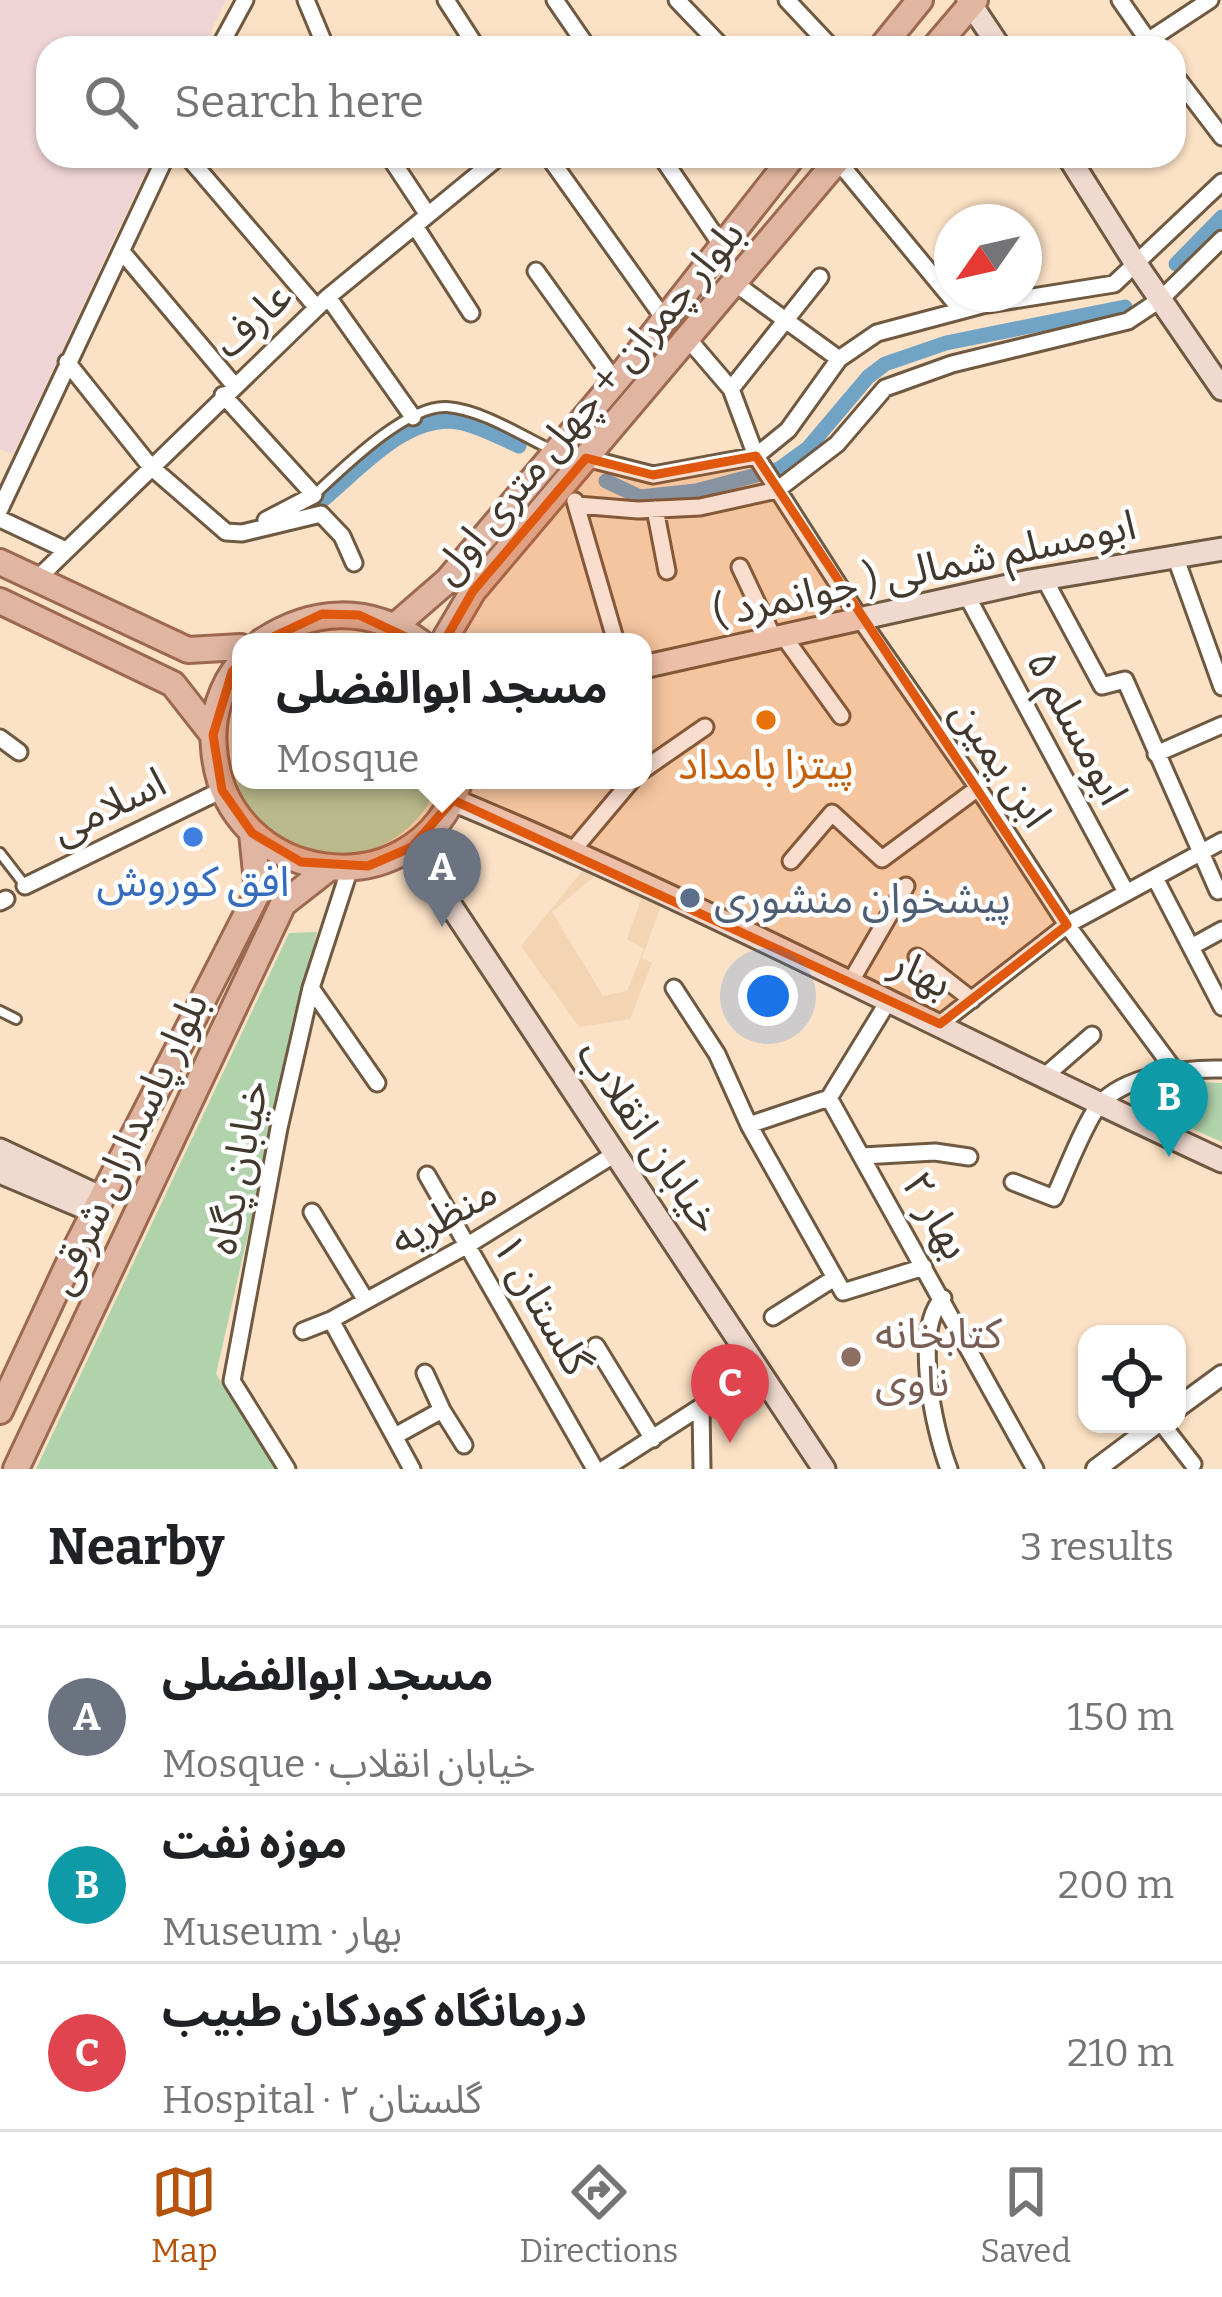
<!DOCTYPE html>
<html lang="en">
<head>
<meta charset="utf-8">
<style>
  body { margin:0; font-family:Bitter,"Noto Sans Arabic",serif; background:#f6f6f6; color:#202124 }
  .controls { position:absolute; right:36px; bottom:36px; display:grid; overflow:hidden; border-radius:24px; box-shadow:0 3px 9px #0004 }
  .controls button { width:108px; height:108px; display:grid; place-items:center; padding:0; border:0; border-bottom:3px solid #e0e0e0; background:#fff; color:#202124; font:60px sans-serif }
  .compass { position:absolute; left:934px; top:204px; width:108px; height:108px; border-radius:50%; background:#fff; box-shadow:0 3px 9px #0004; rotate:236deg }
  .you { position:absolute; left:768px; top:996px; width:42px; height:42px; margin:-30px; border:9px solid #fff; border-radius:50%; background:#1a73e8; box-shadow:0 0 0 18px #1a73e833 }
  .badge { display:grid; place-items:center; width:78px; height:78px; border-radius:50%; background:#b45309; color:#fff; font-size:39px; font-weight:700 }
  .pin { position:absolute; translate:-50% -99px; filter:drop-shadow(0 3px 6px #0008) }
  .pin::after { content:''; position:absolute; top:63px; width:42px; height:36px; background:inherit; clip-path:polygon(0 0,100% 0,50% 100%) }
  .popup { position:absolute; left:232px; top:633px; width:420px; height:156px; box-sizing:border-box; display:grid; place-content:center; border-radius:24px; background:#fff; filter:drop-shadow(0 3px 9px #0005); font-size:39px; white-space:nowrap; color:#757577 }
  .popup b { font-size:45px; color:#202124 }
  .popup::after { content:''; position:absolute; left:50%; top:100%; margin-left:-24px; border:24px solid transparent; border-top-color:#fff }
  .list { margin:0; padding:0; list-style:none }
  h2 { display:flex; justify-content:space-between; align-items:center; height:156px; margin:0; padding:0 48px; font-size:51px }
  h2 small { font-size:39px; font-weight:400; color:#757577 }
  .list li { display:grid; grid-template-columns:78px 1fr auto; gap:36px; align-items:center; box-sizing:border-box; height:168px; padding:0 48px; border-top:3px solid #e0e0e0 }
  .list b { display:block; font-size:45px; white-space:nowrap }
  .list p { margin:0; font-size:39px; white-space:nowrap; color:#757577 }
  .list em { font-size:39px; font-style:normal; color:#757577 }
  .icon { flex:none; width:66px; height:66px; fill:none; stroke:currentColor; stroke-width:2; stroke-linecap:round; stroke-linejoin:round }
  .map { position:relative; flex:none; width:1222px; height:1469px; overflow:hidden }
  .search { position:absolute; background:#fff; box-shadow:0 3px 9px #0004; left:36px; right:36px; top:36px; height:132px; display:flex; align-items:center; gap:30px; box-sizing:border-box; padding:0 42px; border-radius:36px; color:#757577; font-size:45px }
  .sheet { height:660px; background:#fff }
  nav { display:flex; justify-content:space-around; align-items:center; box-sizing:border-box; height:168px; border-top:3px solid #e0e0e0; background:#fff; font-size:33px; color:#757577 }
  nav a { display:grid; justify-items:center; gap:6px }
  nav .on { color:#b45309 }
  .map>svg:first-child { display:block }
  .built { fill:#f3d5b4; fill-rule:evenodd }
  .industrial { fill:#efd4d6 }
  .green { fill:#b0d3ab }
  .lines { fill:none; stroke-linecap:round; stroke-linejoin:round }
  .canal { stroke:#71a3c5; stroke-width:15 }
  .service-casing { stroke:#6f5941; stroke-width:14 }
  .minor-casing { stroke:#6f5941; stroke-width:21 }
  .tertiary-casing { stroke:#6f5941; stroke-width:24 }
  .secondary-casing { stroke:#6f5941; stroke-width:27 }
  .primary-casing { stroke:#9c6950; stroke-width:30 }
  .service { stroke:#fff; stroke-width:8 }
  .minor { stroke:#fff; stroke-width:15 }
  .tertiary { stroke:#fff; stroke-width:18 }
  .secondary { stroke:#f0dad0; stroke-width:21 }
  .primary { stroke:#e0b5a1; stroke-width:24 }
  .marked { fill:#e0570e; fill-opacity:0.2; stroke:#e0570e; stroke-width:9; stroke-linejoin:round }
  .food-dot { fill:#e8710a; stroke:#fff; stroke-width:4.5 }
  .shop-dot { fill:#3f7fe0; stroke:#fff; stroke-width:4.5 }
  .service-dot { fill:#5c6f8a; stroke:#fff; stroke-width:4.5 }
  .education-dot { fill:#8d6e63; stroke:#fff; stroke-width:4.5 }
  .labels { text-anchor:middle; stroke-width:9; stroke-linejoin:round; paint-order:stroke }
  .street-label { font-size:42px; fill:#42382d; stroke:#fff }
  .food-label { font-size:42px; fill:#c56008; stroke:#fff }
  .shop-label { font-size:42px; fill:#366cbe; stroke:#fff }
  .service-label { font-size:42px; fill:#4e5e75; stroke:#fff; text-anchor:start }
  .education-label { font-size:42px; fill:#785e54; stroke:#fff; text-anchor:start }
</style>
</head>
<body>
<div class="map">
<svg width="1222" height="1469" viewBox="0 0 1222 1469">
  <rect width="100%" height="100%" fill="#fbe1c5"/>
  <path class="built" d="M587 865 661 906 642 958 652 963 630 1019 579 1027 521 946ZM595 876 641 900 627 939 644 949 627 991 603 996 552 912Z"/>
  <path class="industrial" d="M0 0H226L203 48H48V156H153L13 455 0 449Z"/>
  <path class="green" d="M241 707V780H439C406 883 255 879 235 771 231 750 231 727 241 707Z
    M317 932 216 1374 276 1469H36L289 933Z
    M1195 1082 1222 1083V1142L1145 1108 1161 1091Z"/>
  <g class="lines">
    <path class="canal" d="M1176 264 1222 217
      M606 481 640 497 696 491 779 469 808 448 868 377 885 364 946 343 1125 307
      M324 499C360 469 407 414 458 422 478 425 500 438 519 446"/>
    <defs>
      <path id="service" d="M314 495C342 469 407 404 447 407 483 410 520 435 552 450
        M0 853 24 884
        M0 1011 16 1019"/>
      <path id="minor" d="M306 0 326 48
        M446 0 477 48
        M555 0 588 48
        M677 0 723 48
        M787 0 832 48
        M1120 0 1152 46
        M219 48 245 0
        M1137 48 1210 0
        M1174 74 1222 137
        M187 156 317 308
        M241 156V157
        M389 156 428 215
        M548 156 665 320
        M661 156 722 246
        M837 160 961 310
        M415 226 471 313
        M123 253 234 385
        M536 271 615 381
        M736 284 839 359
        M328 297 413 417
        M689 340 731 389 756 456 861 620 978 788 1067 925 1175 1071
        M67 362 150 466 226 532 242 533 321 514 342 536 354 563
        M731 389 820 277
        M223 395 314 495 266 520
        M586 458 653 475 756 456 788 430 839 359 877 333 982 305 1114 284 1222 182
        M575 501 616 642
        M577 505 638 510 700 507 777 490 837 444 885 388 952 364 1128 321 1161 299 1222 239
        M0 509 166 156
        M655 509 667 571
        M0 519 66 550
        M1175 556 1222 687
        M740 567 774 639
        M37 579 328 297 500 156
        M1045 580 1102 686 1125 680 1218 891
        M967 596 1126 892
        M784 637 841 716
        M0 738 19 752
        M1156 754 1222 725
        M643 770 705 727
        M573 850 632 780
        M791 861 832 813 882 859 978 788
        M1155 878 1222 1007
        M25 886 222 790
        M0 902 6 899
        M1191 947 1222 930
        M917 957 972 1000
        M851 981 906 886
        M311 988 377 1083
        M674 988 717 1054 749 1125 843 1292 924 1267
        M889 1000 829 1098 1035 1469
        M940 1024 1067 925 1222 841
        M1046 1075 1092 1035
        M749 1125 829 1098
        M862 1156 935 1152 969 1157
        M427 1175 595 1469
        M1013 1182 1054 1198C1065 1174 1084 1124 1099 1105 1125 1075 1185 1068 1222 1069
        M312 1212 365 1299
        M943 1298C912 1330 934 1430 949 1469
        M773 1317 833 1279
        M331 1320 412 1469
        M303 1331 331 1320 468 1245 615 1154
        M596 1346 653 1439
        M425 1373 442 1410
        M701 1408 702 1469
        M1162 1424 1193 1464
        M395 1436 442 1410 464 1445
        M287 1469 232 1381 279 1128 311 988 350 868
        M604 1469 758 1370"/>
      <path id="tertiary" d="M1177 1408 1222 1375
        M1096 1469 1156 1424"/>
      <path id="secondary" d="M968 0 1000 48
        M1068 156 1136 264 1222 389
        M643 667 1030 581 1222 549
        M453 800C715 909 965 1043 1222 1161
        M412 847 824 1469
        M0 1150 102 1198
        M0 1172 95 1212"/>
      <path id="primary" d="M881 48 920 0
        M934 48 975 0
        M0 562 188 650 241 647
        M0 601 173 684 213 735
        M395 626 448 580 625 370 793 156
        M261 642C312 608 369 605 420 642
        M443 642 473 591 841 156
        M241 662C221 685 211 717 214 748 224 887 417 914 460 780
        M0 1411 76 1248 258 892 252 833
        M16 1469 283 904 329 868"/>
    </defs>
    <use href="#service" class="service-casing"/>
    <use href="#minor" class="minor-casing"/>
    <use href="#tertiary" class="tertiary-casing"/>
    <use href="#secondary" class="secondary-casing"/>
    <use href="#primary" class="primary-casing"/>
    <use href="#service" class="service"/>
    <use href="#minor" class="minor"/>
    <use href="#tertiary" class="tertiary"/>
    <use href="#secondary" class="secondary"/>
    <use href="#primary" class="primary"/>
  </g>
  <path class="marked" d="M756 456 1067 925 940 1024 453 800 412 847 368 866 301 862 252 833 222 790 213 735 232 672 254 646 322 614 359 615 438 652 473 591 586 458 653 475Z"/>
  <circle class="food-dot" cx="766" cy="720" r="12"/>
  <circle class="shop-dot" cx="193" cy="837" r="12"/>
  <circle class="service-dot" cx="690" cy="898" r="12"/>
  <circle class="education-dot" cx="851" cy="1357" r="12"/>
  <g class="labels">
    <g class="street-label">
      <text transform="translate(252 319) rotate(-43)" y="15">عارف</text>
      <text transform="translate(587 401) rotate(-50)" y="15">بلوار چمران + چهل متری اول</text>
      <text transform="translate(924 568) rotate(-12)" y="15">ابومسلم شمالی ( جوانمرد )</text>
      <text transform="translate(1078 727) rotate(62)" y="15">ابومسلم ۵</text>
      <text transform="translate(1002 763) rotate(56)" y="15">ابن یمین</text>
      <text transform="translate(108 805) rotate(-26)" y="15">اسلامی</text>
      <text transform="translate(922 972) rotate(26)" y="15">بهار</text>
      <text transform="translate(650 1136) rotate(56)" y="15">خیابان انقلاب</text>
      <text transform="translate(126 1143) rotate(-65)" y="15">بلوار پاسداران شرقی</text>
      <text transform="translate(237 1167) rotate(-79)" y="15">خیابان پگاه</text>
      <text transform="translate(443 1215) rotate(-29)" y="15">منظریه</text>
      <text transform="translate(937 1215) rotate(60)" y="15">بهار ۲</text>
      <text transform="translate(543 1304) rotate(60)" y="15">گلستان ۱</text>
    </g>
    <g class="food-label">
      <text x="766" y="779">پیتزا بامداد</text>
    </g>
    <g class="shop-label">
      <text x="193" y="896">افق کوروش</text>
    </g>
    <g class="service-label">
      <text x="714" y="913">پیشخوان منشوری</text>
    </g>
    <g class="education-label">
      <text x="875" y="1348">کتابخانه<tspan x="875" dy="48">ناوی</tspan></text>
    </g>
  </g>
</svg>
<div class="controls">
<button><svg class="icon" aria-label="locate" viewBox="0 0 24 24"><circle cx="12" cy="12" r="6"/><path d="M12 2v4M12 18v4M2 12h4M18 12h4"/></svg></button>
</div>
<svg class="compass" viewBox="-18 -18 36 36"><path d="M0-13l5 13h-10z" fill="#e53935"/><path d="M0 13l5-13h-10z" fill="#757577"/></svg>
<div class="you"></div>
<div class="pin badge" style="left:442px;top:927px;background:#6b7280">A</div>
<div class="popup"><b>مسجد ابوالفضلی</b>Mosque</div>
<div class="pin badge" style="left:1169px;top:1157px;background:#0f9aa8">B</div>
<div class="pin badge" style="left:730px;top:1443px;background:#e0444e">C</div>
<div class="search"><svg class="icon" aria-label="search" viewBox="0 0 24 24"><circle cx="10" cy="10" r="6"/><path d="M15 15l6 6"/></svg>Search here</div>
</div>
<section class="sheet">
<h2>Nearby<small>3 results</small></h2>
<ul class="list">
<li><span class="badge" style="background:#6b7280">A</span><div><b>مسجد ابوالفضلی</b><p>Mosque · خیابان انقلاب</p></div><em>150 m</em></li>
<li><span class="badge" style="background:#0f9aa8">B</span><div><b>موزه نفت</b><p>Museum · بهار</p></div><em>200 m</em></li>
<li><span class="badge" style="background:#e0444e">C</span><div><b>درمانگاه کودکان طبیب</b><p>Hospital · گلستان ۲</p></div><em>210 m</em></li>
</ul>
</section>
<nav>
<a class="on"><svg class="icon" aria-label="map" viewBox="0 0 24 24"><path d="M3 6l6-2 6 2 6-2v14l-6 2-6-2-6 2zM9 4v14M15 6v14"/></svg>Map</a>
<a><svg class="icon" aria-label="directions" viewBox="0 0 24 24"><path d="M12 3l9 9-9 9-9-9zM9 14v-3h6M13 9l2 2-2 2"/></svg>Directions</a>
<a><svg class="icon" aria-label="saved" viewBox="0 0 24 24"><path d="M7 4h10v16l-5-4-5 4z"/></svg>Saved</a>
</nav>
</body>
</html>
